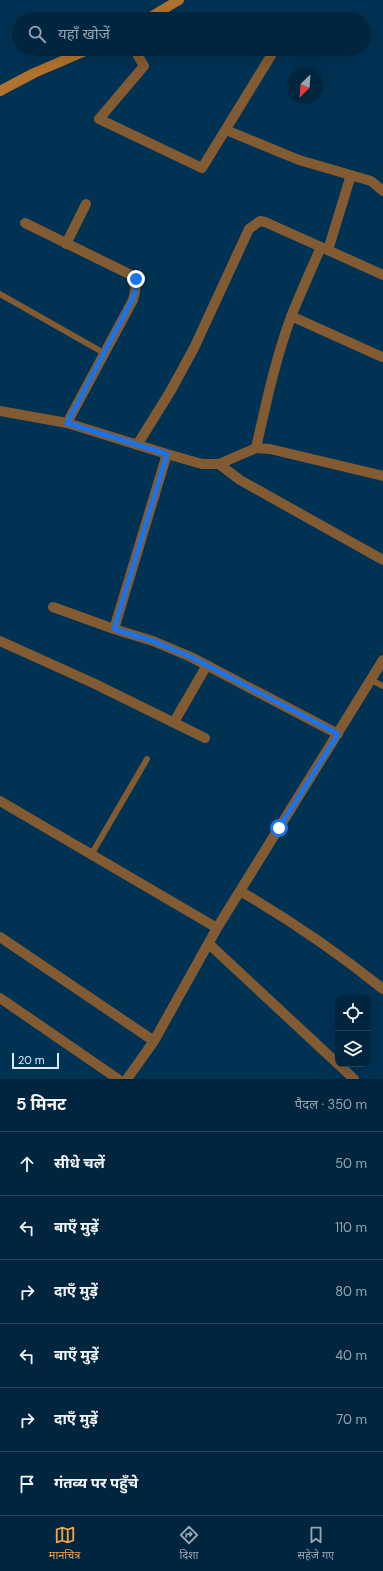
<!DOCTYPE html>
<html lang="hi">
<head>
<meta charset="utf-8">
<style>
  body { margin:0; font-family:"DM Sans","Noto Sans Devanagari",sans-serif; background:#0e324a; color:#f1f3f6 }
  .controls { position:absolute; right:12px; bottom:12px; display:grid; overflow:hidden; border-radius:8px; box-shadow:0 4px 16px #0002 }
  .controls button { width:36px; height:36px; display:grid; place-items:center; padding:0; border:0; border-bottom:1px solid #224359; background:#00263f; color:#f1f3f6; font:20px sans-serif }
  .compass { position:absolute; left:287px; top:68px; width:36px; height:36px; border-radius:50%; background:#00263f; box-shadow:0 4px 16px #0002; rotate:205deg }
  .scale { position:absolute; left:12px; bottom:10px; width:47px; box-sizing:border-box; padding-left:4px; border:2px solid #d8ecfd; border-top:0; font-size:11px; line-height:14px; white-space:nowrap; color:#d8ecfd; -webkit-text-stroke:3px #003254; paint-order:stroke }
  .stop { position:absolute; width:12px; height:12px; margin:-9px; border:3px solid #1a73e8; border-radius:50%; background:#fff }
  .stop.end { background:#1a73e8; border-color:#fff; box-shadow:0 1px 4px #0008 }
  .list { margin:0; padding:0; list-style:none }
  h2 { display:flex; justify-content:space-between; align-items:center; height:52px; margin:0; padding:0 16px; font-size:17px }
  h2 small { font-size:13px; font-weight:400; color:#95a5b0 }
  .list li { display:grid; grid-template-columns:26px 1fr auto; gap:12px; align-items:center; box-sizing:border-box; height:64px; padding:0 16px; border-top:1px solid #224359 }
  .list b { display:block; font-size:15px; white-space:nowrap }
  .list em { font-size:13px; font-style:normal; color:#95a5b0 }
  .icon { flex:none; width:22px; height:22px; fill:none; stroke:currentColor; stroke-width:2; stroke-linecap:round; stroke-linejoin:round }
  .map { position:relative; flex:none; width:383px; height:1079px; overflow:hidden }
  .search { position:absolute; background:#00263f; box-shadow:0 4px 16px #0002; left:12px; right:12px; top:12px; height:44px; display:flex; align-items:center; gap:10px; box-sizing:border-box; padding:0 14px; border-radius:22px; color:#95a5b0; font-size:15px }
  .sheet { height:436px; background:#00263f }
  nav { display:flex; justify-content:space-around; align-items:center; box-sizing:border-box; height:56px; border-top:1px solid #224359; background:#00263f; font-size:11px; color:#95a5b0 }
  nav a { display:grid; justify-items:center; gap:2px }
  nav .on { color:#f6a247 }
  .map>svg:first-child { display:block }
  .lines { fill:none; stroke-linecap:round; stroke-linejoin:round }
  .lane { stroke:#835b33; stroke-width:6 }
  .street { stroke:#835b33; stroke-width:10 }
  .secondary { stroke:#b1722d; stroke-width:10 }
  .route { stroke:#1a73e8; stroke-width:5 }
</style>
</head>
<body>
<div class="map">
<svg width="383" height="1079" viewBox="0 0 383 1079">
  <rect width="100%" height="100%" fill="#003254"/>
  <g class="lines">
    <path class="lane" d="M0 294 104 353
      M371 680 383 686
      M91 855 147 759"/>
    <path class="street" d="M134 49 144 66 99 119 202 168 272 54
      M226 130 299 160 371 181 383 191
      M25 223 131 275 136 279 135 292 133 300 67 423
      M66 244 86 204
      M328 250 351 175
      M291 316 382 357
      M0 411 67 423 167 454 202 464H219L256 448 270 449 383 476
      M137 445 170 392 194 348 249 229 260 221 265 222 321 247
      M256 448C266 404 275 360 291 317 300 294 311 270 321 247L383 275
      M219 464 240 480 383 560
      M53 607 114 629 153 641 191 657 338 734
      M114 629 167 454
      M0 641 93 683 205 738
      M174 722 207 665
      M0 801 217 928
      M240 891C290 920 338 953 383 989
      M0 937 154 1041
      M209 944 354 1079
      M0 998 118 1079
      M127 1079 154 1041 217 928 383 660"/>
    <path class="secondary" d="M147 19 179 0
      M0 91 34 73 90 49"/>
  </g>
  <g class="lines">
    <path class="route" d="M136 279 135 292 132 300 67 423 167 454 114 629 153 641 191 657 338 734 279 828"/>
  </g>
</svg>
<div class="controls">
<button><svg class="icon" aria-label="locate" viewBox="0 0 24 24"><circle cx="12" cy="12" r="6"/><path d="M12 2v4M12 18v4M2 12h4M18 12h4"/></svg></button>
<button><svg class="icon" aria-label="layers" viewBox="0 0 24 24"><path d="M12 4l9 5-9 5-9-5zM3 14l9 5 9-5"/></svg></button>
</div>
<svg class="compass" viewBox="-18 -18 36 36"><path d="M0-13l5 13h-10z" fill="#e53935"/><path d="M0 13l5-13h-10z" fill="#95a5b0"/></svg>
<div class="scale">20 m</div>
<div class="stop" style="left:279px;top:828px"></div>
<div class="stop end" style="left:136px;top:279px"></div>
<div class="search"><svg class="icon" aria-label="search" viewBox="0 0 24 24"><circle cx="10" cy="10" r="6"/><path d="M15 15l6 6"/></svg>यहाँ खोजें</div>
</div>
<section class="sheet">
<h2>5 मिनट<small>पैदल · 350 m</small></h2>
<ul class="list">
<li><svg class="icon" aria-label="ahead" viewBox="0 0 24 24"><path d="M12 20V5M6 11l6-6 6 6"/></svg><div><b>सीधे चलें</b></div><em>50 m</em></li>
<li><svg class="icon" aria-label="left" viewBox="0 0 24 24"><path d="M17 20v-9H6M10 6l-5 5 5 5"/></svg><div><b>बाएँ मुड़ें</b></div><em>110 m</em></li>
<li><svg class="icon" aria-label="right" viewBox="0 0 24 24"><path d="M7 20v-9h11M14 6l5 5-5 5"/></svg><div><b>दाएँ मुड़ें</b></div><em>80 m</em></li>
<li><svg class="icon" aria-label="left" viewBox="0 0 24 24"><path d="M17 20v-9H6M10 6l-5 5 5 5"/></svg><div><b>बाएँ मुड़ें</b></div><em>40 m</em></li>
<li><svg class="icon" aria-label="right" viewBox="0 0 24 24"><path d="M7 20v-9h11M14 6l5 5-5 5"/></svg><div><b>दाएँ मुड़ें</b></div><em>70 m</em></li>
<li><svg class="icon" aria-label="arrive" viewBox="0 0 24 24"><path d="M6 21V4h12l-3 4 3 4H6"/></svg><div><b>गंतव्य पर पहुँचे</b></div></li>
</ul>
</section>
<nav>
<a class="on"><svg class="icon" aria-label="map" viewBox="0 0 24 24"><path d="M3 6l6-2 6 2 6-2v14l-6 2-6-2-6 2zM9 4v14M15 6v14"/></svg>मानचित्र</a>
<a><svg class="icon" aria-label="directions" viewBox="0 0 24 24"><path d="M12 3l9 9-9 9-9-9zM9 14v-3h6M13 9l2 2-2 2"/></svg>दिशा</a>
<a><svg class="icon" aria-label="saved" viewBox="0 0 24 24"><path d="M7 4h10v16l-5-4-5 4z"/></svg>सहेजे गए</a>
</nav>
</body>
</html>
